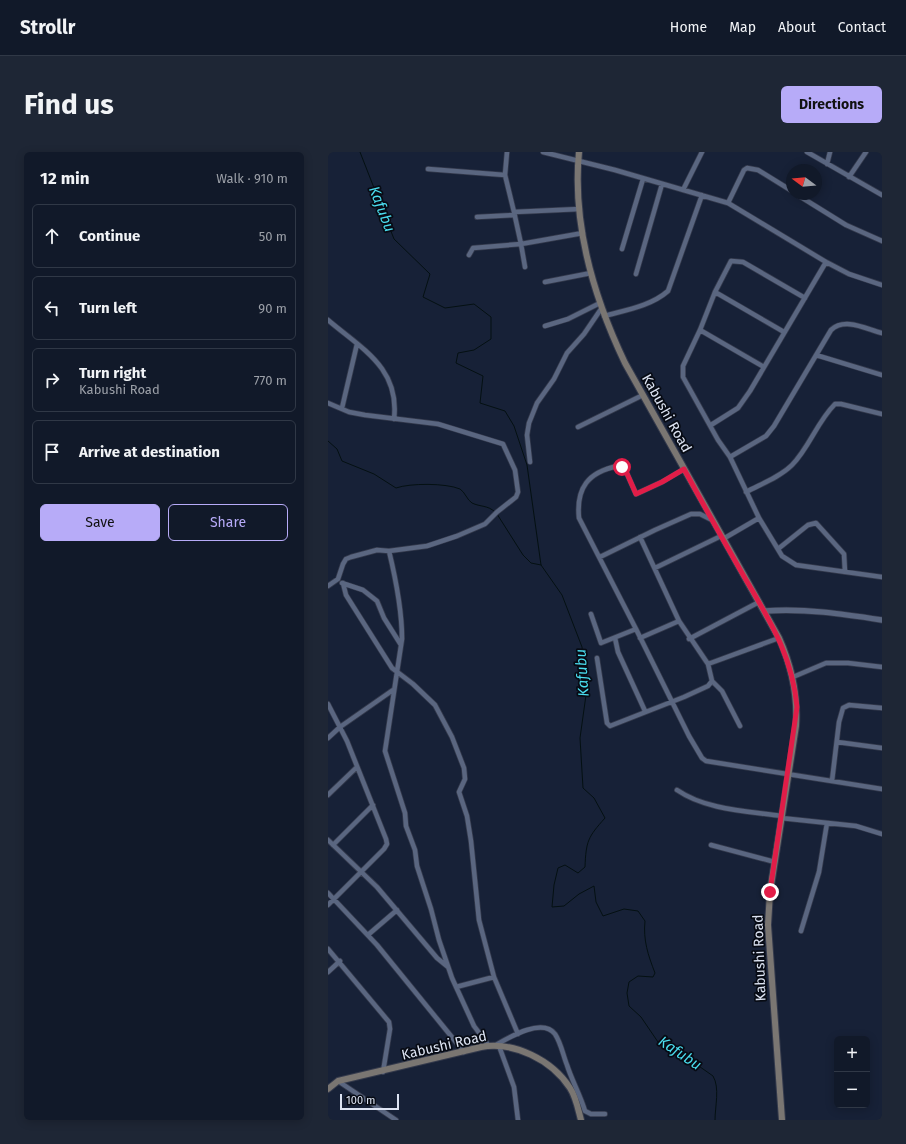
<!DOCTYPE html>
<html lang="en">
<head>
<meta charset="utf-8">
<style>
  body { margin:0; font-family:"Fira Sans",sans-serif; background:#1e2635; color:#f1f3f6 }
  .controls { position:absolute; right:12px; bottom:12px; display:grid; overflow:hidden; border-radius:6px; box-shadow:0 2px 10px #0003 }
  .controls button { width:36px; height:36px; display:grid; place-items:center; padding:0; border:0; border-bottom:1px solid #303846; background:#111929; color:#f1f3f6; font:20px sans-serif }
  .compass { position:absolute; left:458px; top:12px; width:36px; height:36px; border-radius:50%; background:#111929; box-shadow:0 2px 10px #0003; rotate:286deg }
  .scale { position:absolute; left:12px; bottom:10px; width:59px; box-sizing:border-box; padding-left:4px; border:2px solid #dde4f3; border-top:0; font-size:11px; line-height:14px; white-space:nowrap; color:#dde4f3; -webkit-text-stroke:3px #070b14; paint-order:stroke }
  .stop { position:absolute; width:12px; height:12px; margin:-9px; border:3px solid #e11d48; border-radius:50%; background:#fff }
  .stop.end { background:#e11d48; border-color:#fff; box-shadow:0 1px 4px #0008 }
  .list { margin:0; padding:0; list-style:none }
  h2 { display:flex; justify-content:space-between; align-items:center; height:52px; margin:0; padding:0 16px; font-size:17px }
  h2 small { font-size:13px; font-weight:400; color:#9ca0a8 }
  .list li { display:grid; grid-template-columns:26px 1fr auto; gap:12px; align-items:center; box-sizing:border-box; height:64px; margin:0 8px 8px; padding:0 8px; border:1px solid #303846; border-radius:6px }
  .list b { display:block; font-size:15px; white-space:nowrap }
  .list p { margin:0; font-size:13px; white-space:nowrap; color:#9ca0a8 }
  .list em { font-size:13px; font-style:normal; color:#9ca0a8 }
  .actions { display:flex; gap:8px; padding:12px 16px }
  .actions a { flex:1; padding:9px 0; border:1px solid #b7abf8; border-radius:6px; text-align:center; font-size:14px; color:#b7abf8 }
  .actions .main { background:#b7abf8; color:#111 }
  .icon { flex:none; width:22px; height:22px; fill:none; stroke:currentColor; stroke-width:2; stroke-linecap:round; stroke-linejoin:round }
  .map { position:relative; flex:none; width:554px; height:968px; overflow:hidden; border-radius:6px }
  header { display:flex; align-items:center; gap:24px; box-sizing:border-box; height:56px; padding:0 20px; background:#111929; border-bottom:1px solid #303846 }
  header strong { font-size:19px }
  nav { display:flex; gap:22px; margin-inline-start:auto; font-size:14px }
  .intro { display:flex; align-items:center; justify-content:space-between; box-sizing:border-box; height:96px; padding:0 24px }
  h1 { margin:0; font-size:28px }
  .button { padding:10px 18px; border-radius:6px; background:#b7abf8; color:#111; font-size:14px; font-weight:700 }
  main { display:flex; gap:24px; padding:0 24px }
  aside { flex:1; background:#111929; border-radius:6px; box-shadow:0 2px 10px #0003 }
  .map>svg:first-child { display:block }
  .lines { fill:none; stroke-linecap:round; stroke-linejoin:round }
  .stream { stroke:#041012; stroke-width:1 }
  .minor-casing { stroke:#343a4c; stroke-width:6 }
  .tertiary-casing { stroke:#343a4c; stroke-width:7 }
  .secondary-casing { stroke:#343a4c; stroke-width:8 }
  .minor { stroke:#5a6680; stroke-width:4.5 }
  .tertiary { stroke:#5a6680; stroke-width:5.5 }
  .secondary { stroke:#7a7672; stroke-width:6 }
  .route { stroke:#e11d48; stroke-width:5 }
  .labels { text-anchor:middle; stroke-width:3.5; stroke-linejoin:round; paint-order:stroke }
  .street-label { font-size:14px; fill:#dde4f3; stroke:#070b14 }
  .water-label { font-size:15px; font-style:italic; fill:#4adcee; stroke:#070b14 }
</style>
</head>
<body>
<header>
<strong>Strollr</strong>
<nav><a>Home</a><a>Map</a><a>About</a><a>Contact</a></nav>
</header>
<div class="intro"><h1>Find us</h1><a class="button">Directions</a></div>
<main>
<aside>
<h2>12 min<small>Walk · 910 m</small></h2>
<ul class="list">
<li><svg class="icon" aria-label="ahead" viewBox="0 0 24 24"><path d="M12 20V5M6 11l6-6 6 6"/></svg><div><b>Continue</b></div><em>50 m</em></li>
<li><svg class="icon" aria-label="left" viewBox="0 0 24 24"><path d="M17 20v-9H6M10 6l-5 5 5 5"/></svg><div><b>Turn left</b></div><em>90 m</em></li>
<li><svg class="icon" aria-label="right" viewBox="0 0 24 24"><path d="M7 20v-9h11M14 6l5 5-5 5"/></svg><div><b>Turn right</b><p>Kabushi Road</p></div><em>770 m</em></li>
<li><svg class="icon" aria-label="arrive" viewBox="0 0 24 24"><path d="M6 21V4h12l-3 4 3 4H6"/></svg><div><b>Arrive at destination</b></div></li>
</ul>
<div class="actions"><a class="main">Save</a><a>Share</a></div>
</aside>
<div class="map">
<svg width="554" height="968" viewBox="0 0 554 968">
  <rect width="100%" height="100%" fill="#172137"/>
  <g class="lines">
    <path class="stream" d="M32 0 66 87 102 122 95 145 117 156 146 152 163 165V187L146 198 130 201 128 211 155 224 152 251 177 259 186 274 199 313 213 413 234 443 254 495 258 543 252 586 255 636 266 646 277 666C260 685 258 689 257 715L250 721 237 713 230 716 226 733 224 755 236 754 251 742 266 734 268 750 275 764 296 757 310 759 317 769C315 788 320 803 327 821L325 825 310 824 301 830 299 841 301 854 313 865 330 890 348 898 385 924C392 936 387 954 387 968
      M0 289 9 297 14 309 46 322 68 336C82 331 118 331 132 337 137 340 139 348 144 351 152 355 160 353 167 360
      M169 362 195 403 203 411 213 413"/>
    <defs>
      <path id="minor" d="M179 0 177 23 186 60 252 57
        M215 0 287 18 400 51 498 110 521 122 554 133
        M479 0 554 43
        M499 12 502 0
        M100 17 177 23
        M521 25 538 0
        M355 38 374 0
        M468 42 518 73 554 89
        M400 51 416 18 419 16 430 18 464 39
        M186 60 193 92 197 115
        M149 65 187 63
        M294 97 315 27
        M141 103 145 96 193 92 255 81
        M308 122 334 32
        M217 130 263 121
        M387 140 456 180
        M477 146 415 110 403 109 387 140 372 178 355 214V225L390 288 402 305 431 366 454 404 468 413 554 425
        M276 164C298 158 323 154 340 139L374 43
        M0 168C34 197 72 216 66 267
        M217 174 240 167 272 151
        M372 178 436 215
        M488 203 554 223
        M0 251 21 260 37 263 110 272 175 292 187 318 190 340 188 345 169 360 157 372 129 384 99 394 61 399 49 398 23 405 18 407 15 412 10 427 0 434
        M14 256 29 192
        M383 273 410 256 422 239 498 110
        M250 275 315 243
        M402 305 438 284 446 274 503 178C517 165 538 177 554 181
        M202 310 199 283 201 271 209 251 226 227 239 201 256 182 273 157
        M418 340C433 332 452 325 464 313 481 296 489 270 507 252H513L554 262
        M395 387 431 366
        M450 397 480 373 488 371 516 402 517 420
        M61 399C68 428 74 457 74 487L57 599 77 661 78 674 87 698 89 714 103 757 111 788 124 826 146 874 161 894
        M272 405 327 378 363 362H372L384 368
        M327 416 393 384
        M14 431 35 438 49 449 56 466 73 493
        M15 431 18 443 64 516 85 532 107 553 124 585 136 616 137 627 131 640 139 664 143 689 151 768 166 825
        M263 462 273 491 308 477 361 584 374 606 378 609 554 637
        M308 477 251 366C248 336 260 320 290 314L297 317 308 342 334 330 356 317
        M287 486 290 500 317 559
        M312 486 351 469
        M361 487 431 450
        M269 506 279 571 282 574 356 545 380 534 384 529 380 512 351 469 312 385
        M380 512 451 486
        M465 525 498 511H520L554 515
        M384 529 394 539 412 574
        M0 552 19 589 58 687 59 692 56 697 0 753
        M0 586 12 575 65 538
        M509 590 554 596
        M504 629 511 570 515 556 521 553 554 556
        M349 638C378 658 419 659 454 664
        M0 643 29 615
        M453 666 528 674 554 682
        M0 688 49 735 109 806 120 815
        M5 693 45 653
        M383 693 447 710
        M0 741 49 793 136 900
        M473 779 491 720 499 671
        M41 782 69 758
        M0 797 61 870 62 877 55 920
        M0 820 12 809
        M128 835 166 825 190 882
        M166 894C180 886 214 865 227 882 233 891 235 903 239 913 244 929 252 942 257 959L263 962H277
        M171 894 186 935 190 968
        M10 929 68 968"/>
      <path id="tertiary" d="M437 459C476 456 515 462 554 468"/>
      <path id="secondary" d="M251 0C244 73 266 146 297 211L451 486C464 515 470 542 468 574L442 740 440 773 454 968
        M0 937 10 929 153 895C186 889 224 908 242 936 248 945 250 957 253 968"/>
    </defs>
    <use href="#minor" class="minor-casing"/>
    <use href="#tertiary" class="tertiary-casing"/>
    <use href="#secondary" class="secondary-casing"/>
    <use href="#minor" class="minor"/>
    <use href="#tertiary" class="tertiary"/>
    <use href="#secondary" class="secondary"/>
  </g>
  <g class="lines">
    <path class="route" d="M294 315 297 317 308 342 334 330 356 317C375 352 394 386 414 421 440 466 464 501 469 555L442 740"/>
  </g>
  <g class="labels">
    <g class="street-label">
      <text transform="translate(339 261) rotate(61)" y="5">Kabushi Road</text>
      <text transform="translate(431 806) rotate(-92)" y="5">Kabushi Road</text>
      <text transform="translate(116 893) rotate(-13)" y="5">Kabushi Road</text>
    </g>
    <g class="water-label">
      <text transform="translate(54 57) rotate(69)" y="5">Kafubu</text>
      <text transform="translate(254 521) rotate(-94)" y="5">Kafubu</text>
      <text transform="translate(352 901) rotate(34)" y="5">Kafubu</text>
    </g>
  </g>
</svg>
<div class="controls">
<button>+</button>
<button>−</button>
</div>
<svg class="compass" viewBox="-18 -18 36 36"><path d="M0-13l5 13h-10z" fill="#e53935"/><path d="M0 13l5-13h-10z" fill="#9ca0a8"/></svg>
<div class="scale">100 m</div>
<div class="stop" style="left:294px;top:315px"></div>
<div class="stop end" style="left:442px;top:740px"></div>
</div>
</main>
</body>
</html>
